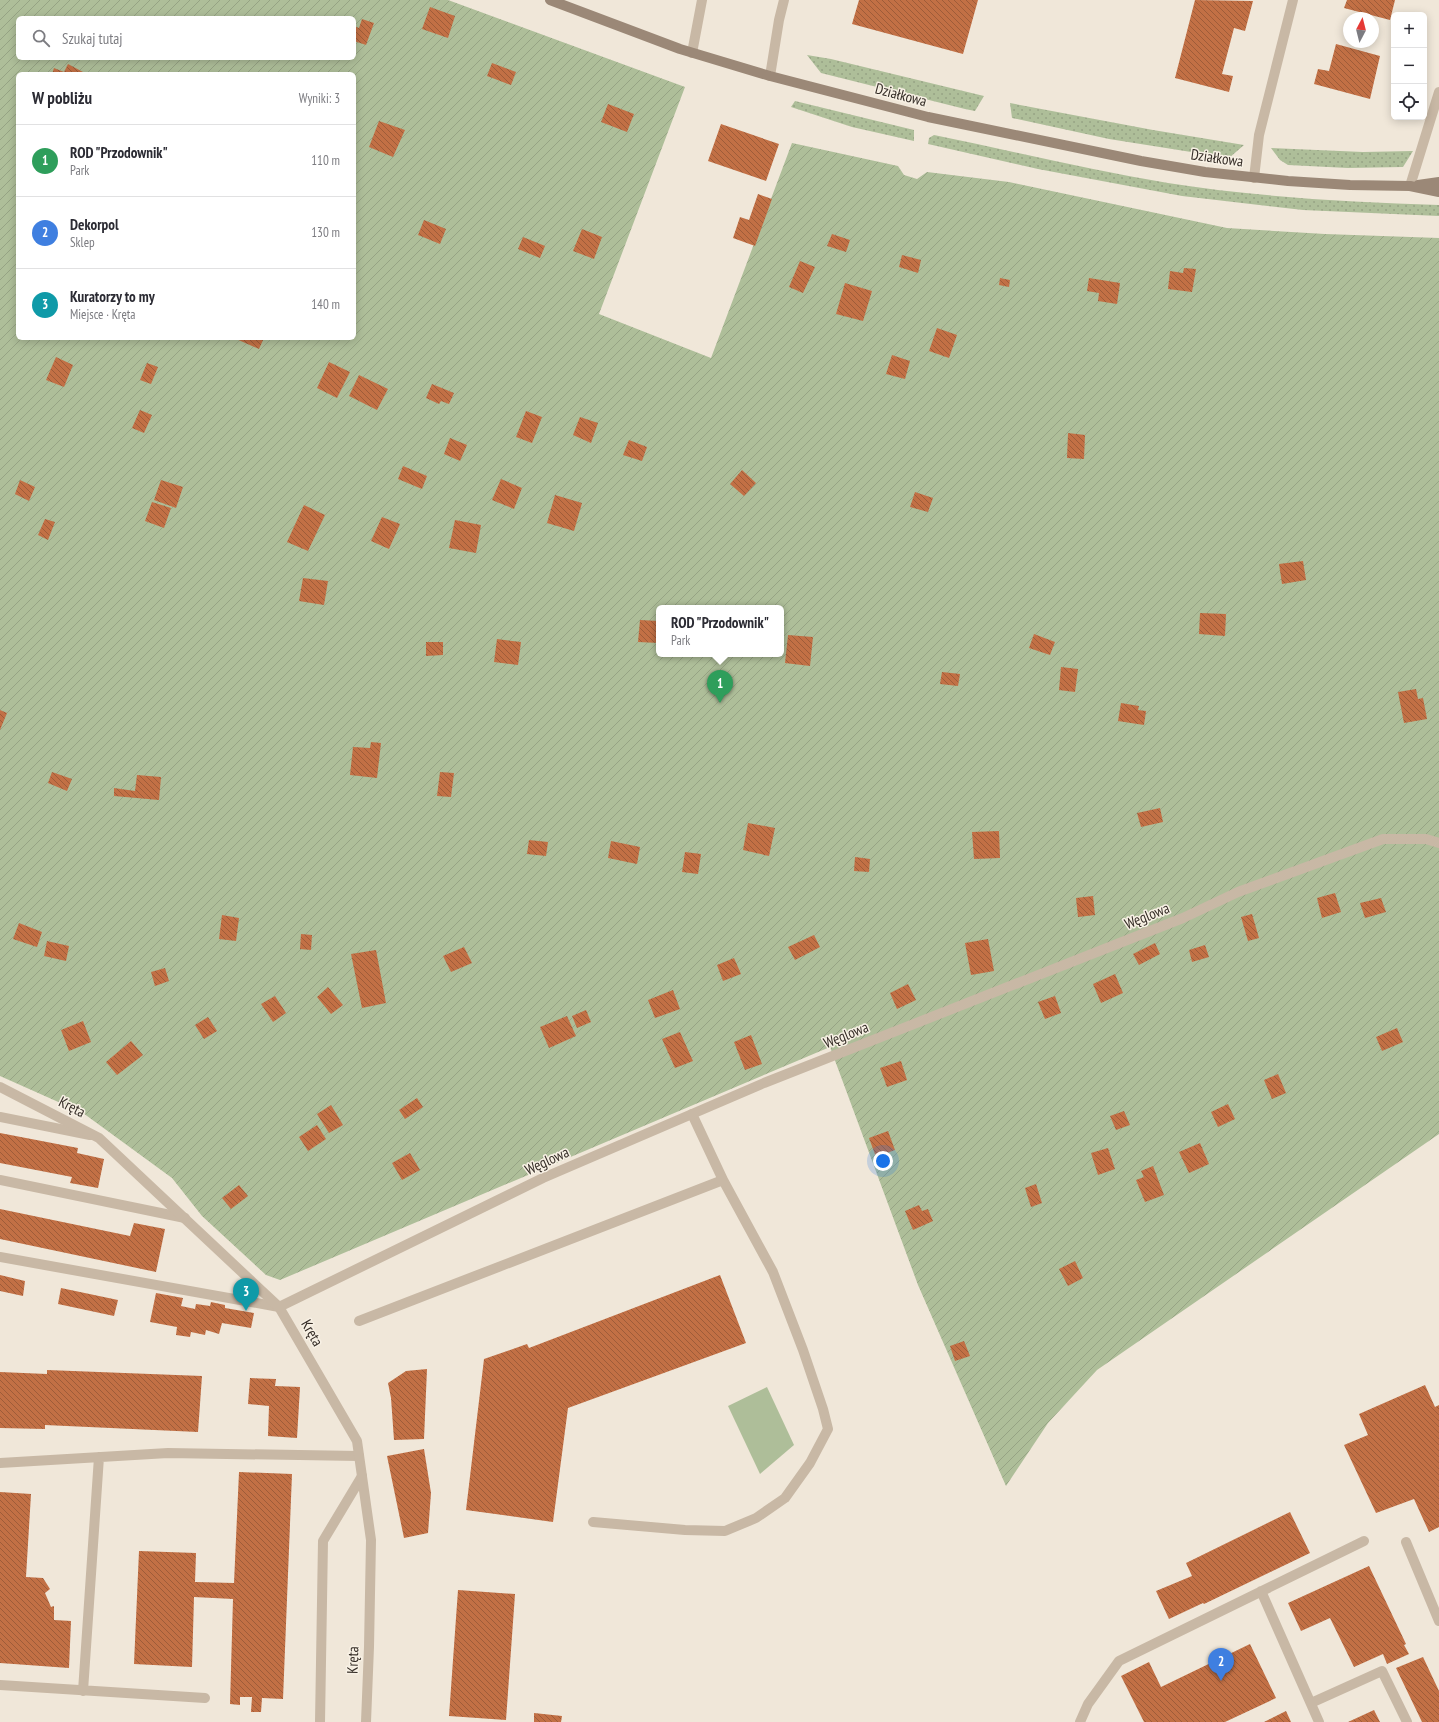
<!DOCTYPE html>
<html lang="pl">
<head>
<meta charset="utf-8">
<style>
  body { margin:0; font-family:"PT Sans Narrow",sans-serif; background:#f2f2f3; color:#2b2b33 }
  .controls { position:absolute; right:12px; top:12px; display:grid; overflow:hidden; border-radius:6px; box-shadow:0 2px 10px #0003 }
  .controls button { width:36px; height:36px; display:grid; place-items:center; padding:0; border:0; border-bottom:1px solid #e1e1e2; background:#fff; color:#2b2b33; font:20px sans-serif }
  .compass { position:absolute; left:1343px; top:12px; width:36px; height:36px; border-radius:50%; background:#fff; box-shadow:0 2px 10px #0003; rotate:7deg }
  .you { position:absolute; left:883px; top:1161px; width:14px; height:14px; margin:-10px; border:3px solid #fff; border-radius:50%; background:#1a73e8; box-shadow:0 0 0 6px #1a73e833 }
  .badge { display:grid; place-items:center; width:26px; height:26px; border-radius:50%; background:#1d4b54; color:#fff; font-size:13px; font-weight:700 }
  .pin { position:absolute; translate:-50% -33px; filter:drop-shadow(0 1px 2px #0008) }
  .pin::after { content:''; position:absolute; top:21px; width:14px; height:12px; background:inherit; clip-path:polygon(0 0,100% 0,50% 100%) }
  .popup { position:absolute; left:656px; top:605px; width:128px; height:52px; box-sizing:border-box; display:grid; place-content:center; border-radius:6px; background:#fff; filter:drop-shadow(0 1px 3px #0005); font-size:13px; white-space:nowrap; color:#7c7c81 }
  .popup b { font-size:15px; color:#2b2b33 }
  .popup::after { content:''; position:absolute; left:50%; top:100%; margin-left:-8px; border:8px solid transparent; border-top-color:#fff }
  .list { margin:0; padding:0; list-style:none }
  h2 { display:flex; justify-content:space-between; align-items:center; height:52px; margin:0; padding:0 16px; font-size:17px }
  h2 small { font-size:13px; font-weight:400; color:#7c7c81 }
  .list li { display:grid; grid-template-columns:26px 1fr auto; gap:12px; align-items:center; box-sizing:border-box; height:72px; padding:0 16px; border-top:1px solid #e1e1e2 }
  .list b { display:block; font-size:15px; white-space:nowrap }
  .list p { margin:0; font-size:13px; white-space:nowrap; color:#7c7c81 }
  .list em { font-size:13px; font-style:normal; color:#7c7c81 }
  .icon { flex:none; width:22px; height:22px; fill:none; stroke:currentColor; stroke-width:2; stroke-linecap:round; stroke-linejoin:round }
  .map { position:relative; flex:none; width:1439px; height:1722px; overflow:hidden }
  .search { position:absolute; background:#fff; box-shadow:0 2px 10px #0003; left:16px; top:16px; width:340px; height:44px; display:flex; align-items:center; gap:10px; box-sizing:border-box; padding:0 14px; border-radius:6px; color:#7c7c81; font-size:15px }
  .panel { position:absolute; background:#fff; box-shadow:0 2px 10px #0003; left:16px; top:72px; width:340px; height:268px; border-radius:6px }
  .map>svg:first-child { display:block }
  .grass { fill:url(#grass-dots) }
  .park { fill:#aebe99 }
  .garden { fill:url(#garden-furrows); fill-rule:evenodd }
  .building { fill:url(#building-back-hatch) }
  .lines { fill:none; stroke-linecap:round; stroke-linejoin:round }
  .lane { stroke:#c8b8a5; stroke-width:10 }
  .street { stroke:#c8b8a5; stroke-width:10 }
  .secondary { stroke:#9b8877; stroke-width:10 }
  .labels { text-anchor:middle; stroke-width:3; stroke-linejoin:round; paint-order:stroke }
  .street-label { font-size:15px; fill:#342c26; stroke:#f8f1e5 }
</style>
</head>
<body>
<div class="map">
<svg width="1439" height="1722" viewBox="0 0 1439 1722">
  <defs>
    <pattern id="grass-dots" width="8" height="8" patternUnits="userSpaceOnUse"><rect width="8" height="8" fill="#aebe99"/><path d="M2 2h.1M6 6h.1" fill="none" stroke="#96a384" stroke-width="1.8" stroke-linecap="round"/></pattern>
    <pattern id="garden-furrows" width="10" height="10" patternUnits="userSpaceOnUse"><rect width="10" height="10" fill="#aebe99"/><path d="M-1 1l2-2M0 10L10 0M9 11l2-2" fill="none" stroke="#96a384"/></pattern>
    <pattern id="building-back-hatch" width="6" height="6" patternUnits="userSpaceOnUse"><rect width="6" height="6" fill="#c27045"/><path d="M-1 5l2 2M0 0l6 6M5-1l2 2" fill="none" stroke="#9e5c39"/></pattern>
  </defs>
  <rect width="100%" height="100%" fill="#f0e7d9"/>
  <path class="grass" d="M807 55 831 59 984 96 975 111 965 109 821 73Z
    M795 101 914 130V141L852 127 791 107Z
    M1010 103 1153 130 1244 145 1229 158 1109 139 1012 118Z
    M934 135C1012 151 1090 170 1168 183 1257 197 1349 202 1439 205V216L1303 210 1182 196 1038 169 928 144 929 138Z
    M1271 148 1363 152 1413 151 1403 167 1348 168 1288 165 1280 160Z"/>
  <path class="park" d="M767 1387 794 1445 760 1474 728 1406Z"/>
  <path class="garden" d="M0 0H448L685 87 599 314 711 358 792 143 898 166 904 175 917 179 927 172 1009 182 1227 228 1325 234 1439 238V1134L1097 1370 1048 1423 1006 1486 918 1285 830 1047 280 1280 266 1275 202 1216 172 1178 83 1113 0 1076ZM18 18H354V58H18ZM18 74H354V338H18ZM659 608H781V654H659Z"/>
  <path class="building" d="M859 0H978L963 54 852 24Z
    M1195 0 1253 1 1245 31 1234 28 1222 74 1233 76 1229 92 1175 78Z
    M1347 0H1395L1390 20 1344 8Z
    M430 7 455 16 448 38 422 29Z
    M362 19 374 23 366 45 354 41V26L359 28Z
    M1336 44 1380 56 1370 99 1314 84 1318 69 1329 71Z
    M492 63 516 72 511 85 487 76Z
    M68 64 83 72 82 74H52L54 68 64 72Z
    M608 104 634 114 627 132 601 122Z
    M379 121 405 130 393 157 369 147Z
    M721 124 779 144 766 181 708 161Z
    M758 194 772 199 755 246 733 238 740 217 749 220Z
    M424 220 446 229 440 244 418 235Z
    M582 229 602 237 594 259 573 251Z
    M832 234 850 240 846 252 827 246Z
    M523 237 545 246 540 258 518 249Z
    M902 255 921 260 918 273 899 267Z
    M800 261 815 267 803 293 789 287Z
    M1184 268 1196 269 1192 292 1168 289 1170 271 1183 273Z
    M1000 278 1010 280 1009 287 999 285Z
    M1089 278 1120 283 1117 304 1098 301 1099 293 1087 291Z
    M845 283 872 291 863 321 836 314Z
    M937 328 957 335 949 358 929 351Z
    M234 338H264L259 349Z
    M892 355 910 361 905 379 886 374Z
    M56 357 73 365 64 387 46 380Z
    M329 362 350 372 337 398 317 388Z
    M147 363 158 367 151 384 140 380Z
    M359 375 388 389 377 410 349 396Z
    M432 384 454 393 449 404 441 401 439 404 426 398Z
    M140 410 152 415 144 433 132 428Z
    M526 411 542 417 532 443 516 437Z
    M580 417 598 423 591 443 573 435Z
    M1068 433 1085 435 1084 459 1067 458Z
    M450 438 467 445 460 461 444 454Z
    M629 440 647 447 642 461 623 455Z
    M403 466 427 476 422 489 398 479Z
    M742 470 756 483 744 496 730 484Z
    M501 479 522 488 514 509 492 500Z
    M20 480 35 487 29 501 15 494Z
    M161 480 183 487 176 508 154 500Z
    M915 492 933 498 928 512 910 507Z
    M555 495 582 503 574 531 547 523Z
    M152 502 171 508 164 528 145 521Z
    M304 505 325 515 308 551 287 542Z
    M382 517 400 524 389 549 371 541Z
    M45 519 55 522 48 540 38 535Z
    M455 520 481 525 476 553 449 548Z
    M1303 561 1306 580 1282 584 1279 564Z
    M303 578 328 581 324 605 299 601Z
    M1200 613 1226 614 1225 636 1199 634Z
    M640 620 659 621V643L638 642Z
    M1034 634 1055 642 1050 655 1029 648Z
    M788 635 813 637 810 666 785 663Z
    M497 639 521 642 518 665 494 662Z
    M426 642H443V655L426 656Z
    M1061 667 1078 669 1075 692 1059 690Z
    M942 672 960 674 958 686 940 684Z
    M1416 689 1418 699 1423 698 1427 719 1404 723 1398 692Z
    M1121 703 1139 706 1138 710 1146 711 1144 725 1118 721Z
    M0 710 7 713 0 730Z
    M371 742 381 743 377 778 350 775 353 747 370 748Z
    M52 772 72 779 67 791 48 783Z
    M440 772 454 773 451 797 437 796Z
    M137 775 161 777 159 800 114 796V788L135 791Z
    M1160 808 1163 822 1141 827 1137 813Z
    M748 823 775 828 769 856 743 850Z
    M999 831 1000 858 974 859 972 832Z
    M529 840 548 842 546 856 527 854Z
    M611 841 640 847 637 864 608 858Z
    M685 852 701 854 698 874 682 872Z
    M855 857 870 859 869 872 854 871Z
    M1335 893 1341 912 1322 918 1317 898Z
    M1093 896 1095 915 1078 917 1076 898Z
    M1381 898 1386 912 1365 918 1360 903Z
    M1252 914 1259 938 1248 941 1241 917Z
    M222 915 239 918 236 941 219 939Z
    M19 923 42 932 37 947 13 939Z
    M301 934 312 935 311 950 300 949Z
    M814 935 820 947 795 960 788 947Z
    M988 939 994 971 971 975 965 943Z
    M47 941 69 946 66 961 44 956Z
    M1155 943 1160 954 1139 965 1133 954Z
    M1205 945 1209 957 1192 962 1189 950Z
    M464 947 472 963 451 972 443 956Z
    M376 950 386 1003 362 1008 351 954Z
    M734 958 741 974 723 981 717 965Z
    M165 968 169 981 155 986 151 972Z
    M1115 974 1123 993 1101 1003 1093 984Z
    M908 984 916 1000 897 1009 890 993Z
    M328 987 343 1005 331 1014 317 997Z
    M673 990 680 1009 655 1018 648 1000Z
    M275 996 286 1013 273 1022 261 1004Z
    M1055 996 1061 1013 1045 1019 1038 1002Z
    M586 1010 591 1022 577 1028 572 1016Z
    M567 1016 576 1036 549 1048 540 1027Z
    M208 1017 217 1031 204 1039 195 1025Z
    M83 1021 91 1042 69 1051 61 1030Z
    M1397 1028 1403 1042 1382 1051 1376 1037Z
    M680 1032 693 1061 675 1068 662 1039Z
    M751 1035 762 1064 745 1070 734 1042Z
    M131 1041 143 1055 117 1075 106 1062Z
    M901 1061 907 1080 887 1087 880 1068Z
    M1278 1074 1286 1093 1272 1099 1264 1080Z
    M417 1098 423 1107 405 1119 399 1110Z
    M1228 1104 1235 1119 1218 1127 1211 1112Z
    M331 1105 343 1125 329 1133 317 1114Z
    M1124 1111 1130 1125 1116 1130 1110 1116Z
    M317 1125 326 1139 308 1151 299 1137Z
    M888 1131 895 1150 876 1157 869 1138Z
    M0 1133 78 1148 77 1153 104 1159 98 1188 70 1183 72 1177 0 1163Z
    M1200 1143 1209 1164 1189 1173 1179 1152Z
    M1108 1148 1115 1169 1098 1175 1091 1153Z
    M410 1153 420 1170 402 1180 392 1163Z
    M1153 1166 1164 1195 1145 1202 1136 1180 1144 1177 1141 1171Z
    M1036 1184 1042 1203 1031 1207 1025 1188Z
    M239 1185 248 1196 231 1209 222 1198Z
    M919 1205 922 1211 928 1209 933 1221 913 1230 905 1211Z
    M0 1209 130 1236 134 1223 165 1229 156 1272 0 1239Z
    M1075 1261 1083 1278 1068 1286 1059 1269Z
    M0 1275 25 1281 23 1296 0 1291Z
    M720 1275 746 1343 568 1408 553 1522 466 1510 484 1359 527 1344 529 1348Z
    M61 1288 118 1300 114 1316 58 1304Z
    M156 1293 183 1298 181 1306 195 1309 196 1304 210 1306 211 1302 225 1305V1308L254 1313 251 1328 222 1323 219 1334 206 1330 205 1335 191 1332 190 1337 176 1335 177 1327 150 1322Z
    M964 1341 970 1356 955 1361 950 1346Z
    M427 1369 424 1439 394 1440 391 1398 388 1383 406 1371Z
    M47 1370 202 1376 198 1432 45 1425V1429L0 1428V1372L47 1374Z
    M250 1378 276 1379 275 1386 300 1387 297 1438 268 1436 269 1406 248 1404Z
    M1425 1385 1435 1407 1439 1405V1527L1429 1532 1414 1499 1376 1513 1344 1445 1368 1435 1359 1414Z
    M424 1449 431 1493 428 1533 404 1538 387 1456Z
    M239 1472 292 1474 283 1699 262 1698 261 1712H251L252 1697H240V1705L230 1704 233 1599 194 1597 192 1667 134 1664 139 1551 196 1553 195 1582 234 1583Z
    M0 1492 31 1494 26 1577 43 1578 50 1589 45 1593 51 1607 54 1606V1620L71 1621 69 1668 0 1663Z
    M1290 1512 1310 1553 1204 1604 1203 1603 1169 1619 1156 1591 1192 1576 1186 1563Z
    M1369 1566 1406 1644 1404 1645 1409 1654 1387 1664 1383 1654 1354 1667 1330 1618 1301 1631 1288 1603Z
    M458 1590 515 1594 506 1720 449 1716Z
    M1250 1644 1276 1698 1225 1722H1144L1121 1676 1149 1662 1161 1687Z
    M1423 1657 1439 1691V1722H1422L1396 1668Z
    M1374 1710 1380 1722H1348Z
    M1286 1711 1291 1722H1264Z
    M534 1713 562 1716 561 1722H534Z"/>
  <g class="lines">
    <path class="lane" d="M692 53 702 0
      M770 76 779 20 784 0
      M1410 186 1439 92
      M692 1114 723 1180
      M0 1117 90 1135
      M0 1180 185 1218
      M0 1257 279 1307
      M359 1321 723 1180 773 1272 803 1350 823 1409 828 1429 810 1463 785 1498 756 1518 725 1531 685 1530 593 1522
      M0 1463 168 1453 359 1456
      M1406 1542 1439 1621
      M1261 1591 1319 1722
      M0 1685 205 1698
      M83 1691 99 1457
      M1311 1703 1382 1671 1407 1722
      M320 1722 323 1541 362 1476
      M1080 1722 1088 1704 1119 1661 1364 1541"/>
    <path class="street" d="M1254 178 1259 135 1293 0
      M0 1087 99 1138 279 1307 357 1441 371 1540 369 1647 366 1722
      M279 1307 543 1178 692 1114 764 1083 1183 918 1238 892 1383 839H1426L1439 843"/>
    <path class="secondary" d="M550 0 680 49 770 76 928 117 1141 161 1205 172 1288 181 1350 185 1410 186 1439 192
      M1418 185 1439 182"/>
  </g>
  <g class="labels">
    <g class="street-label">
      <text transform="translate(901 95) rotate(15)" y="5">Działkowa</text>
      <text transform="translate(1217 158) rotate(8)" y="5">Działkowa</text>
      <text transform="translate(1147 916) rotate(-22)" y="5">Węglowa</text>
      <text transform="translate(846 1035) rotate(-22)" y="5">Węglowa</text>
      <text transform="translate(72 1107) rotate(27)" y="5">Kręta</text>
      <text transform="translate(547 1161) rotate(-25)" y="5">Węglowa</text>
      <text transform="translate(312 1333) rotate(60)" y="5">Kręta</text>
      <text transform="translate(353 1660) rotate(-88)" y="5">Kręta</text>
    </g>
  </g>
</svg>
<div class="controls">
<button>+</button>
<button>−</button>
<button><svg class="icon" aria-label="locate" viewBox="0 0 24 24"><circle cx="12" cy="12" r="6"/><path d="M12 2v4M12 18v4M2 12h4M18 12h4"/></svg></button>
</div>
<svg class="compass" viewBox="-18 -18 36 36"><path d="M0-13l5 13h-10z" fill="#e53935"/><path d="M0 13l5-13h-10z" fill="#7c7c81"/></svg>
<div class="you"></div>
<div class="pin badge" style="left:720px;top:703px;background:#2e9e5b">1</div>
<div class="popup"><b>ROD &quot;Przodownik&quot;</b>Park</div>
<div class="pin badge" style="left:1221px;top:1681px;background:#3f7fe0">2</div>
<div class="pin badge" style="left:246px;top:1311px;background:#0f9aa8">3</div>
<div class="search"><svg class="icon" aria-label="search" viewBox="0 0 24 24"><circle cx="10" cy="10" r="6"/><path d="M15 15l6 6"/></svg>Szukaj tutaj</div>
<section class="panel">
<h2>W pobliżu<small>Wyniki: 3</small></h2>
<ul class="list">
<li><span class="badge" style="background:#2e9e5b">1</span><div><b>ROD &quot;Przodownik&quot;</b><p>Park</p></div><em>110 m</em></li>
<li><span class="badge" style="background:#3f7fe0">2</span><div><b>Dekorpol</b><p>Sklep</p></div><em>130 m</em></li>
<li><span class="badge" style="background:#0f9aa8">3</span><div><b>Kuratorzy to my</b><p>Miejsce · Kręta</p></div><em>140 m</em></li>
</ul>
</section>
</div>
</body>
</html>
